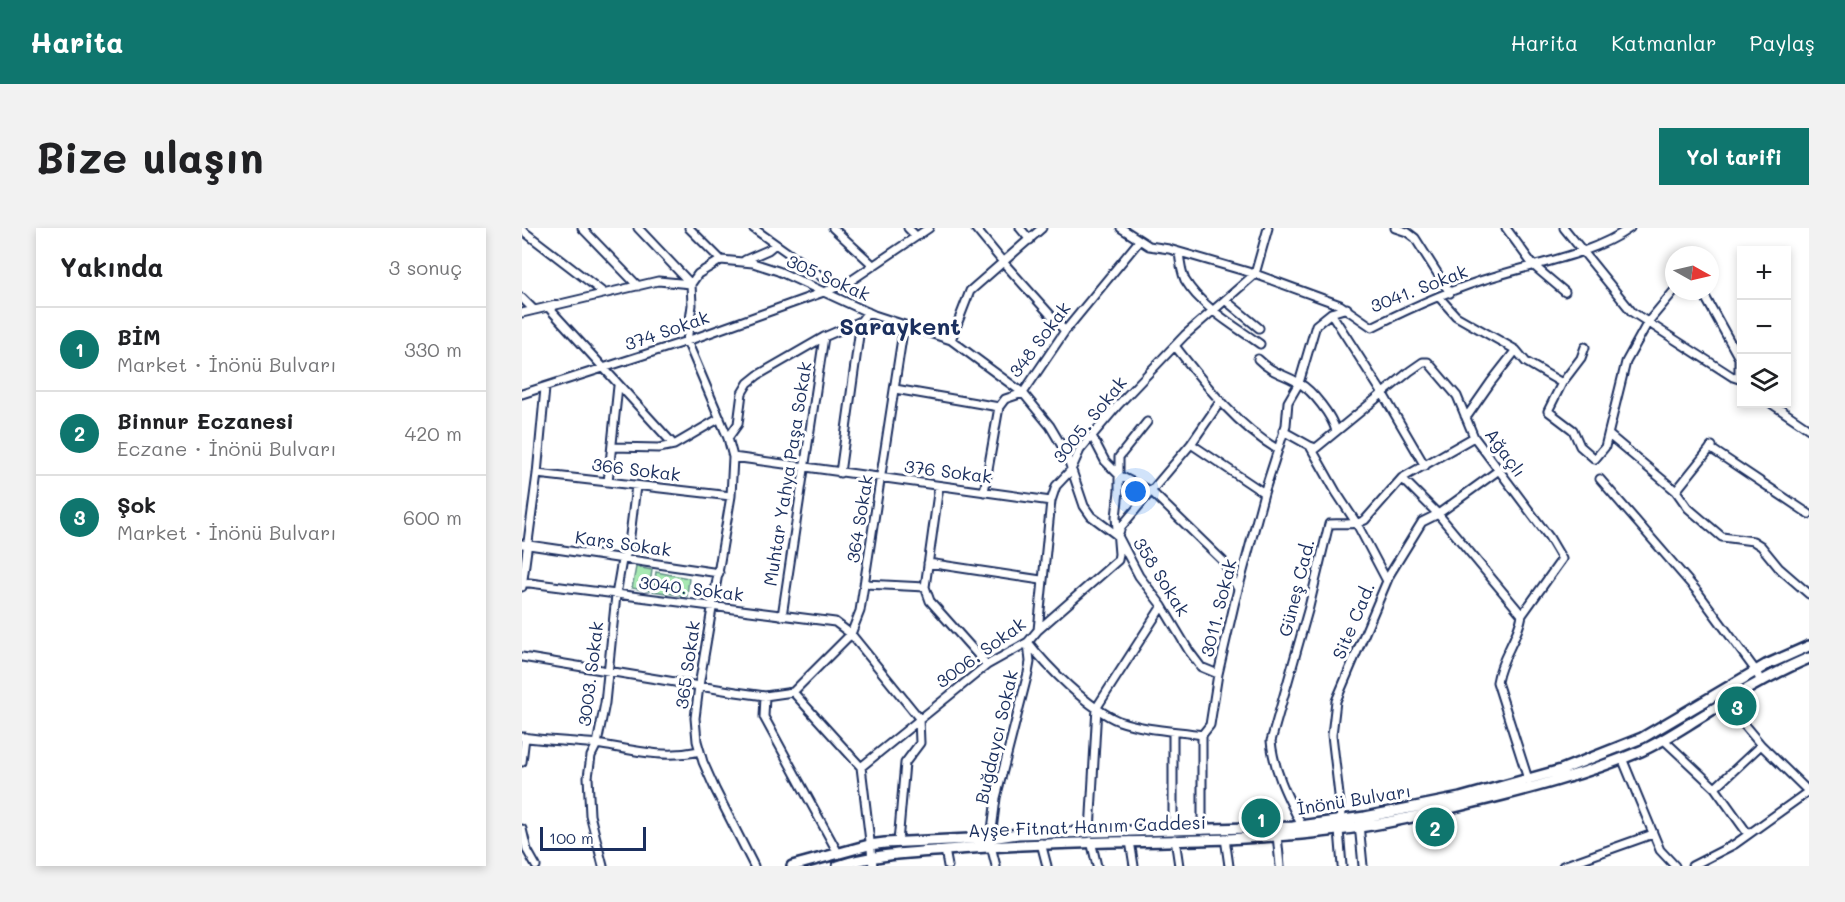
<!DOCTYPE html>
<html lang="tr">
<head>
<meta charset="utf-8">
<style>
  body { margin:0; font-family:Mali,sans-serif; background:#f2f2f2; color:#202124 }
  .controls { position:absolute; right:18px; top:18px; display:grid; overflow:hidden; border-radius:0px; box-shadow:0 3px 9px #0003 }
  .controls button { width:54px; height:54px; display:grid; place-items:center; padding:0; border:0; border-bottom:2px solid #e0e0e0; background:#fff; color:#202124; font:30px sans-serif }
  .compass { position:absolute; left:1143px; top:18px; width:54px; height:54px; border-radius:50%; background:#fff; box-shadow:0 3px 9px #0003; rotate:98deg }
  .scale { position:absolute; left:18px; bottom:15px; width:106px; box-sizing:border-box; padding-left:6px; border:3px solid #1b2f5e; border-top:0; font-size:16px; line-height:21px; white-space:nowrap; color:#1b2f5e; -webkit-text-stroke:4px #fff; paint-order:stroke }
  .you { position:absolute; left:614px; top:264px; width:21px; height:21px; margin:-15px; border:4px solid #fff; border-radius:50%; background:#1a73e8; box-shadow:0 0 0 9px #1a73e833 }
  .badge { display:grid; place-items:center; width:39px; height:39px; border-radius:50%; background:#0f766e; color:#fff; font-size:20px; font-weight:700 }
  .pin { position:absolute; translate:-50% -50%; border:3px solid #fff; box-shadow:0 2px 6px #0006 }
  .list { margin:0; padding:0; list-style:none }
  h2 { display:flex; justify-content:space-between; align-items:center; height:78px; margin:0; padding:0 24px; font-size:26px }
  h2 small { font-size:20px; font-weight:400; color:#757577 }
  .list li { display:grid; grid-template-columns:39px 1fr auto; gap:18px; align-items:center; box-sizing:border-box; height:84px; padding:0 24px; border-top:2px solid #e0e0e0 }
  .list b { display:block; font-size:22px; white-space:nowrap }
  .list p { margin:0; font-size:20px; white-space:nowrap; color:#757577 }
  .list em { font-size:20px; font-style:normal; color:#757577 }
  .icon { flex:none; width:33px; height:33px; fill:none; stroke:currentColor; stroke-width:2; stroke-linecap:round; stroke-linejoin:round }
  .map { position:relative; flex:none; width:1287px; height:638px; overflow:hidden; border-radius:0px }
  header { display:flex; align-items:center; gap:36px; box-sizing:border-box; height:84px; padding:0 30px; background:#0f766e; color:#fff }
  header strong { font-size:28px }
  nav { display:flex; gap:33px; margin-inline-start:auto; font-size:21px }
  .intro { display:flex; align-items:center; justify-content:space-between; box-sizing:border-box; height:144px; padding:0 36px }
  h1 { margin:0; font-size:42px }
  .button { padding:15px 27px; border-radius:0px; background:#0f766e; color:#fff; font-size:21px; font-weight:700 }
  main { display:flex; gap:36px; padding:0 36px }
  aside { flex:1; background:#fff; border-radius:0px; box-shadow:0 3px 9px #0003 }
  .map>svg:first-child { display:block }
  .green { fill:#a7e8b2; stroke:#618c88; stroke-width:1.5 }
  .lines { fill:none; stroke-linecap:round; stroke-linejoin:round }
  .minor-casing { stroke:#1b2f5e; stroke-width:11 }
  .secondary-casing { stroke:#1b2f5e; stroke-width:14 }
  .minor { stroke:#fff; stroke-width:7 }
  .secondary { stroke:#fff; stroke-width:9 }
  .labels { text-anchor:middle; stroke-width:6; stroke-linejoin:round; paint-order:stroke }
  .street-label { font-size:18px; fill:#1b2f5e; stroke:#fff }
  .district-label { font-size:24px; font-weight:bold; fill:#1b2f5e; stroke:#fff }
</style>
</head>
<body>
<header>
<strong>Harita</strong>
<nav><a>Harita</a><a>Katmanlar</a><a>Paylaş</a></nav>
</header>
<div class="intro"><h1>Bize ulaşın</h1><a class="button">Yol tarifi</a></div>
<main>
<aside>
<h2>Yakında<small>3 sonuç</small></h2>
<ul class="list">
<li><span class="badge">1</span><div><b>BİM</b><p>Market · İnönü Bulvarı</p></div><em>330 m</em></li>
<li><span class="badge">2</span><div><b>Binnur Eczanesi</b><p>Eczane · İnönü Bulvarı</p></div><em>420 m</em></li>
<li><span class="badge">3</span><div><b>Şok</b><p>Market · İnönü Bulvarı</p></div><em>600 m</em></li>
</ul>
</aside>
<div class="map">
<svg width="1287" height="638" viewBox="0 0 1287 638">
  <rect width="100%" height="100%" fill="#fff"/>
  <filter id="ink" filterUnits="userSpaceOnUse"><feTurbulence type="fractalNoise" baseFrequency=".0167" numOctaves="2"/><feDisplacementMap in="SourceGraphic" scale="12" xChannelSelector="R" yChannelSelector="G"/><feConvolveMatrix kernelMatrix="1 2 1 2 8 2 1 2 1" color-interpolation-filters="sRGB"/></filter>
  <g filter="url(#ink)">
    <path class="green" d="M114 339 130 342 127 363 110 360Z
      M134 344 167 350 165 368 131 363Z"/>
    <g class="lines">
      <defs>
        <path id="minor" d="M60 0 116 58
          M116 0 169 56
          M167 0 199 32
          M231 0 314 59
          M311 0 351 37
          M386 0 394 8
          M453 0 481 34 543 103
          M498 0 508 12
          M599 0 627 18 647 21 733 46 818 77 850 99C890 79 932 60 974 48 1019 34 1069 27 1108 0
          M873 0 885 4 893 10 928 65
          M984 0 1011 37 1043 64
          M1042 0 1110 84 1211 149 1220 152
          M0 2 82 65
          M657 24C658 34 659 43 663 52 679 79 713 98 738 116
          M223 32 246 22 252 17
          M169 56 170 77 165 113 206 210 211 229 209 268 177 458 173 490 175 513 181 534 193 561 232 638
          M169 56 176 46 199 32 231 35 256 43 352 87 429 112 501 165 543 103 617 13
          M1180 63 1217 130V150
          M917 69 934 88 994 122 1004 134 1040 155
          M0 70 12 82
          M703 72 737 100
          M26 79 152 217
          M0 85 136 53 169 56
          M809 85 861 166 903 238
          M429 112 448 63 520 0
          M653 118C683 156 713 196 755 221
          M1063 119 1059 130 1040 155 1026 183 1051 202 1058 218 1073 231 1083 219 1104 134 1126 94 1152 63
          M736 131C750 145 762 146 777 155 791 163 810 188 814 203
          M373 161 477 179 483 171 501 165 528 198 544 225 562 278 569 288 596 308 617 348 640 378 667 423 679 439 696 446
          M0 166 165 113 324 56 407 0
          M1250 176 1287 201
          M943 188 946 187 969 154 994 122
          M761 203 788 218 814 264 835 296 865 353
          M1087 207 1154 263 1166 280 1200 309 1231 313 1239 318 1257 340 1287 366
          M570 208 583 233 598 248 630 264 701 333 716 361
          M206 210 216 196 220 165 226 155 236 147 302 109 339 93 346 84
          M669 216 742 265
          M788 218 794 220 888 143 901 134H906L935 168 952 209 1027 309 1040 331 1000 387C996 411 979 429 975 454L1006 551
          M91 219 137 220 152 217 198 190
          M1188 220 1287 286
          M211 229 529 273
          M318 245 339 93
          M15 246 209 268
          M880 250 916 286 1000 387
          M1078 251 1175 363 1234 443 1239 454
          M86 254 96 158
          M1154 263 1190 218
          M462 264 477 179
          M597 305 599 299 669 216 698 174
          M0 316 197 345
          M406 335 519 352
          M0 354 313 394 329 406 397 490 398 515 383 535 376 614
          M343 356 403 359 408 373 465 437
          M0 359 15 246 23 160
          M403 359 417 258
          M260 388 302 109
          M516 402 529 273 534 258 549 242 558 222 596 177 663 107 733 46 746 0
          M506 414C525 439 567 481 597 493 623 502 653 503 680 507L688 497 696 446 713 373 742 265 764 197 766 174 777 155 794 97 809 85 825 80
          M0 429 214 464 243 468 271 464 339 539
          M271 464 329 406 338 383 382 97
          M243 468 242 489 316 625
          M1203 474 1239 517 1287 564
          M680 507V602
          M0 509C25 513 50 513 75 516 111 522 141 531 178 523
          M1142 512 1193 560 1226 606
          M1100 530 1138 622 1153 638
          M0 534 3 509
          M1193 560 1239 517
          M837 596 841 638
          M780 598C766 570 752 544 749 513L787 379 807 296C820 295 833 298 843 292L880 250 952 209
          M0 601 5 622 14 638
          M651 602V504
          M568 604 575 479 640 378
          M755 607 758 638
          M469 610 474 570 506 445 508 434 506 414
          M703 610 707 638
          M653 611 657 638
          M569 613 575 638
          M608 613 612 638
          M519 615 525 638
          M469 618 474 638
          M423 622 426 638
          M81 638 68 587 66 549 69 528 75 516 83 475 94 367 100 332 106 324 114 258
          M351 638 339 539 465 437 506 414 516 402 596 332 597 326 594 289 597 263V229L625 194
          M820 638 817 602 819 584 810 507 814 473 868 346 900 294 916 286 977 242
          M1041 638 1131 606
          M1170 638 1213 616 1287 563"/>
        <path id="secondary" d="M270 638 347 617 363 615 469 610 496 606 771 599 843 589 938 570 1039 542 1120 510 1244 437 1287 418
          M316 638C355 625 395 625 436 621 562 610 690 618 815 602 860 597 905 586 949 575 1007 561 1064 546 1119 523 1142 513 1163 498 1185 485 1217 465 1251 445 1287 430"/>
      </defs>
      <use href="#minor" class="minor-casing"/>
      <use href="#secondary" class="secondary-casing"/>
      <use href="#minor" class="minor"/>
      <use href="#secondary" class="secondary"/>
    </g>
  </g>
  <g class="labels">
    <g class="street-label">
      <text transform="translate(306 50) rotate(24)" y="6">305 Sokak</text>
      <text transform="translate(897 61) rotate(-21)" y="6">3041. Sokak</text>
      <text transform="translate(145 103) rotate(-19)" y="6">374 Sokak</text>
      <text transform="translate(518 112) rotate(-53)" y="6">348 Sokak</text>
      <text transform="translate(568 192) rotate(-51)" y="6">3005. Sokak</text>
      <text transform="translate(983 225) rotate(54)" y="6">Ağaçlı</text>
      <text transform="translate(114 242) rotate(7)" y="6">366 Sokak</text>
      <text transform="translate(426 244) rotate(7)" y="6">376 Sokak</text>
      <text transform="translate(266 246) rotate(-81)" y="6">Muhtar Yahya Paşa Sokak</text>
      <text transform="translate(338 291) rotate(-81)" y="6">364 Sokak</text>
      <text transform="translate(101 316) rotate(8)" y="6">Kars Sokak</text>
      <text transform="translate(639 349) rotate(58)" y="6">358 Sokak</text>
      <text transform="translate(775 360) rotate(-76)" y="6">Güneş Cad.</text>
      <text transform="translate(169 361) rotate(7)" y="6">3040. Sokak</text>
      <text transform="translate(697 380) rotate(-76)" y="6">3011. Sokak</text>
      <text transform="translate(832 393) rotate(-67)" y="6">Site Cad.</text>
      <text transform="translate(459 425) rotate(-36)" y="6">3006. Sokak</text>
      <text transform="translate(166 437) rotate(-82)" y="6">365 Sokak</text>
      <text transform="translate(69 446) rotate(-83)" y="6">3003. Sokak</text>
      <text transform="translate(475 509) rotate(-77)" y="6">Buğdaycı Sokak</text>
      <text transform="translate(832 572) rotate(-9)" y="6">İnönü Bulvarı</text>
      <text transform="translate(565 599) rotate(-2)" y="6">Ayşe Fitnat Hanım Caddesi</text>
    </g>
    <g class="district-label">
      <text x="378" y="107">Saraykent</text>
    </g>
  </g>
</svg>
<div class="controls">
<button>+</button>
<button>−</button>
<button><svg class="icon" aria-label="layers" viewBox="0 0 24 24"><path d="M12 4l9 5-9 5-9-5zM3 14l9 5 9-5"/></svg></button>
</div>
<svg class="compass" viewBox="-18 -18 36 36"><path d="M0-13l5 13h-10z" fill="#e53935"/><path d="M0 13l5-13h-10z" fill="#757577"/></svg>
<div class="scale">100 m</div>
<div class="you"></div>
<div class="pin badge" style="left:739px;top:590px">1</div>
<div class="pin badge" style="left:913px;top:599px">2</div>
<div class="pin badge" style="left:1215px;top:478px">3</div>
</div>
</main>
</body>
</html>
